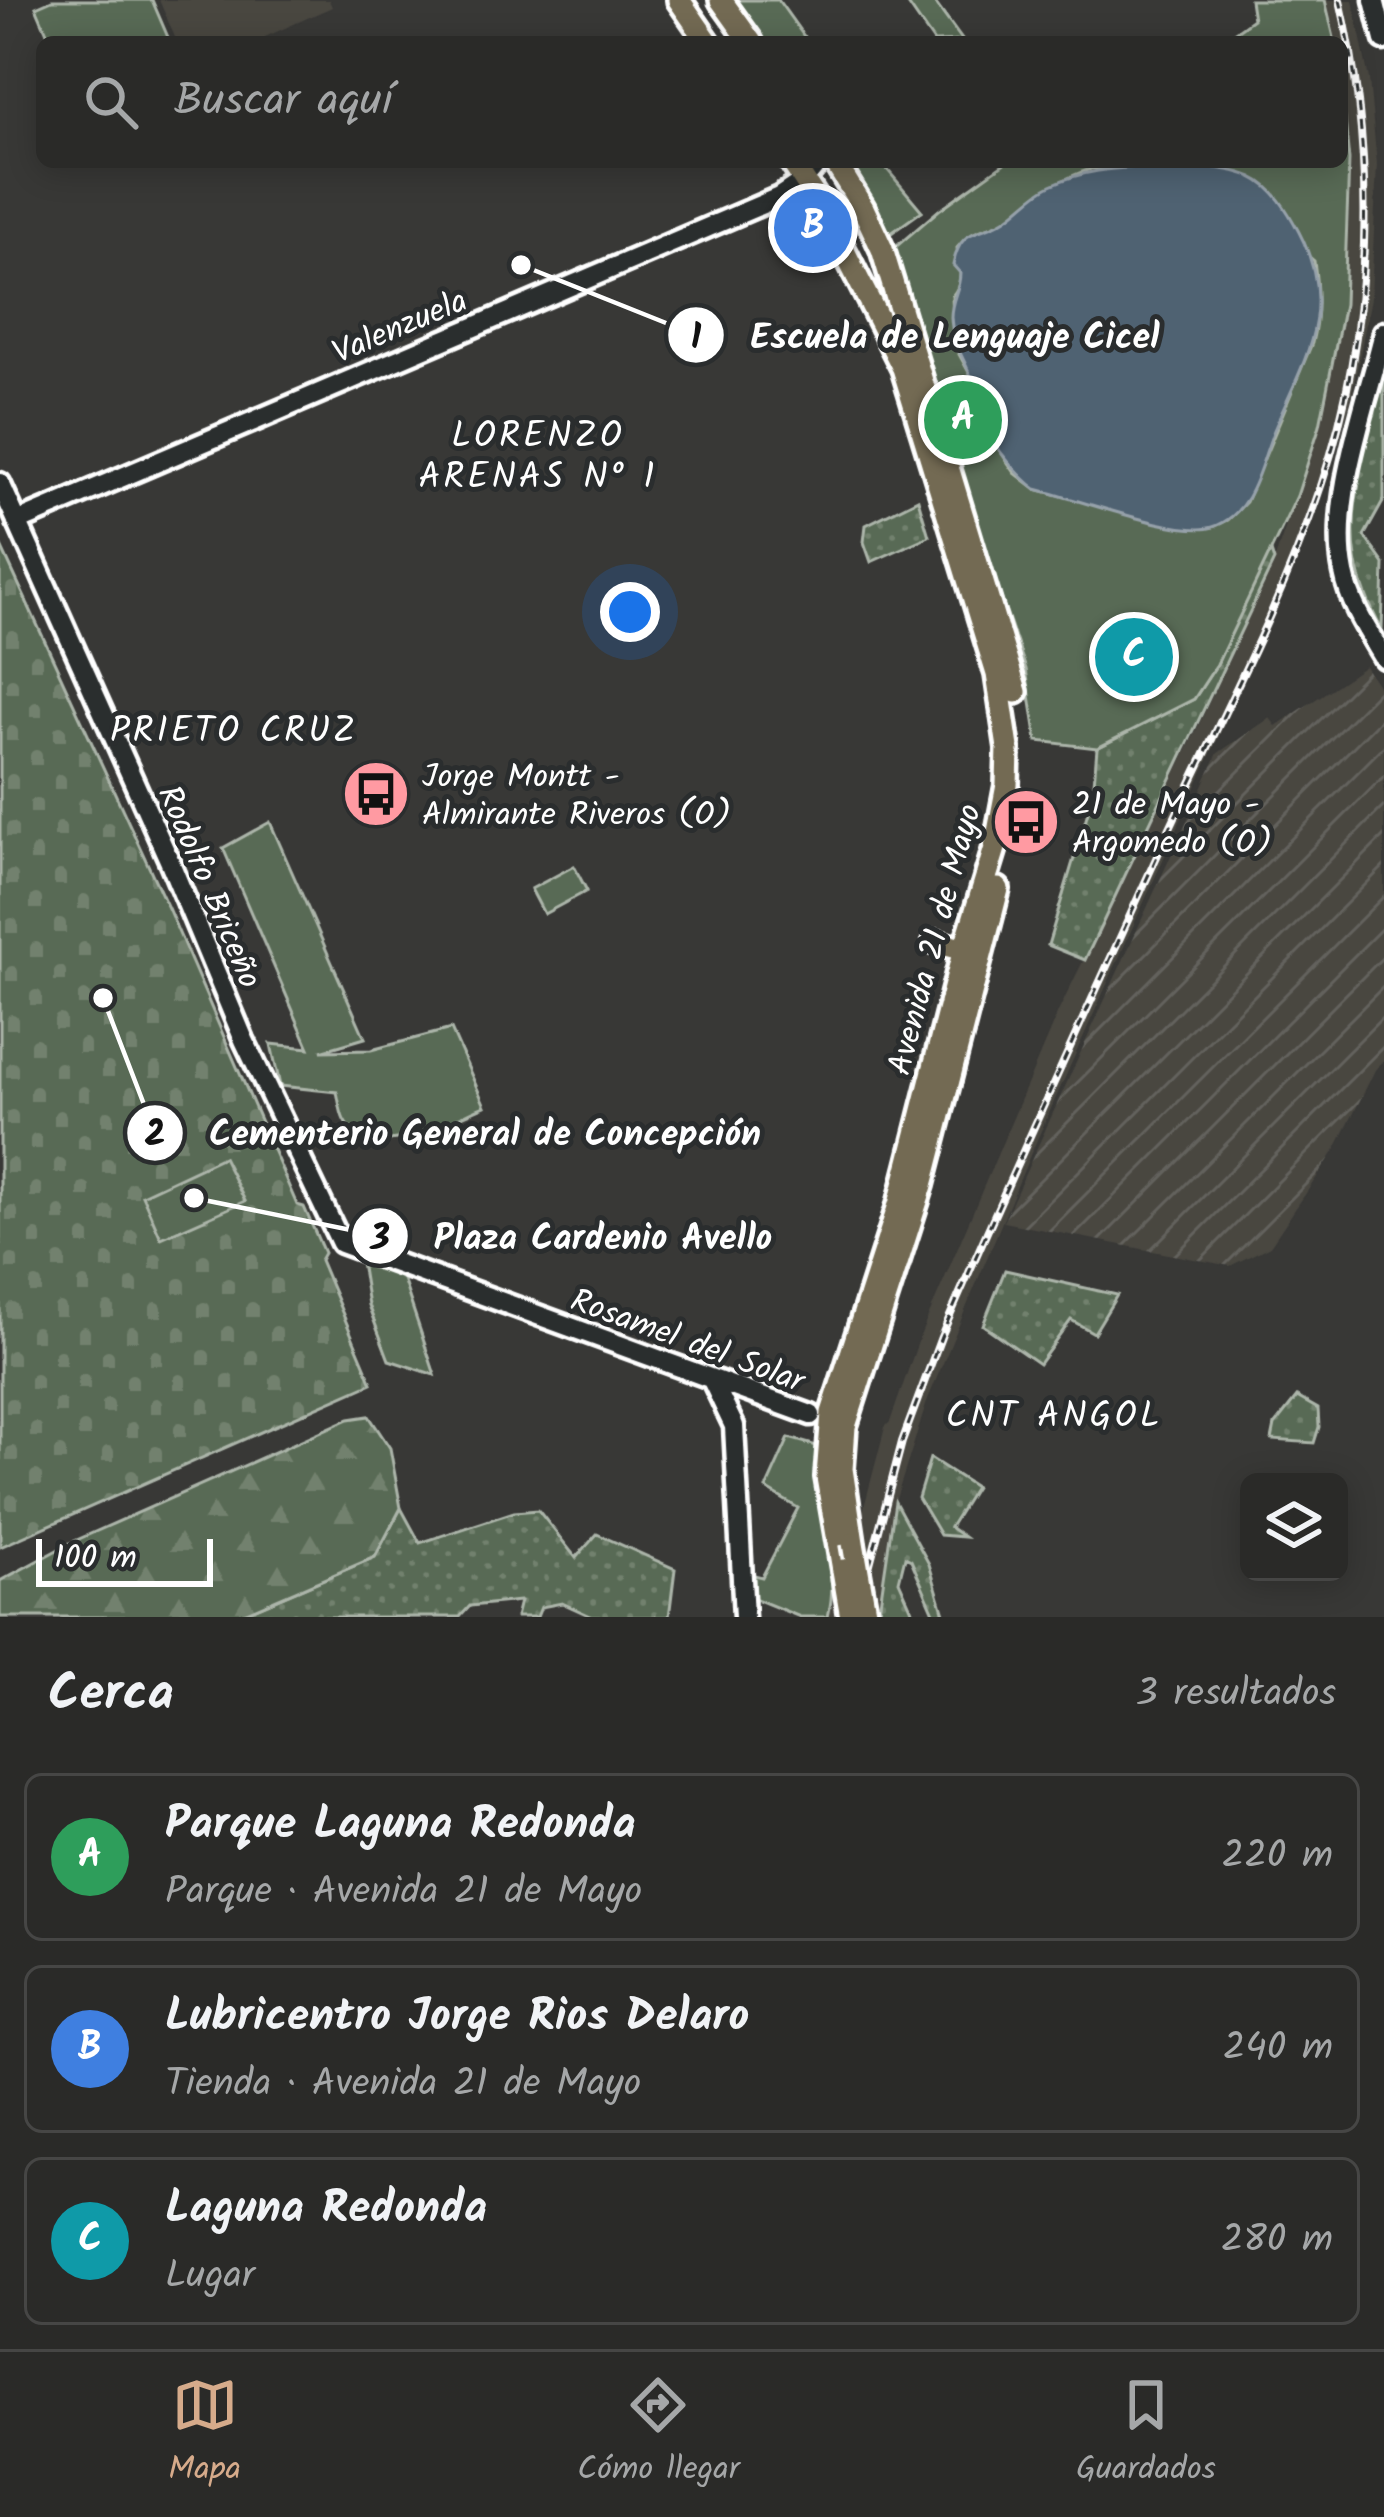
<!DOCTYPE html>
<html lang="es">
<head>
<meta charset="utf-8">
<style>
  body { margin:0; font-family:Kalam,sans-serif; background:#323230; color:#f1f3f6 }
  .controls { position:absolute; right:36px; bottom:36px; display:grid; overflow:hidden; border-radius:18px; box-shadow:0 6px 30px #0003 }
  .controls button { width:108px; height:108px; display:grid; place-items:center; padding:0; border:0; border-bottom:3px solid #464645; background:#2a2a28; color:#f1f3f6; font:60px sans-serif }
  .scale { position:absolute; left:36px; bottom:30px; width:177px; box-sizing:border-box; padding-left:12px; border:6px solid #fff; border-top:0; font-size:33px; line-height:42px; white-space:nowrap; color:#fff; -webkit-text-stroke:9px #2a2d2e; paint-order:stroke }
  .you { position:absolute; left:630px; top:612px; width:42px; height:42px; margin:-30px; border:9px solid #fff; border-radius:50%; background:#1a73e8; box-shadow:0 0 0 18px #1a73e833 }
  .badge { display:grid; place-items:center; width:78px; height:78px; border-radius:50%; background:#d6ab8b; color:#fff; font-size:39px; font-weight:700 }
  .pin { position:absolute; translate:-50% -50%; border:6px solid #fff; box-shadow:0 3px 12px #0006 }
  .list { margin:0; padding:0; list-style:none }
  h2 { display:flex; justify-content:space-between; align-items:center; height:156px; margin:0; padding:0 48px; font-size:51px }
  h2 small { font-size:39px; font-weight:400; color:#a5a7a8 }
  .list li { display:grid; grid-template-columns:78px 1fr auto; gap:36px; align-items:center; box-sizing:border-box; height:168px; margin:0 24px 24px; padding:0 24px; border:3px solid #464645; border-radius:18px }
  .list b { display:block; font-size:45px; white-space:nowrap }
  .list p { margin:0; font-size:39px; white-space:nowrap; color:#a5a7a8 }
  .list em { font-size:39px; font-style:normal; color:#a5a7a8 }
  .icon { flex:none; width:66px; height:66px; fill:none; stroke:currentColor; stroke-width:2; stroke-linecap:round; stroke-linejoin:round }
  .map { position:relative; flex:none; width:1384px; height:1617px; overflow:hidden }
  .search { position:absolute; background:#2a2a28; box-shadow:0 6px 30px #0003; left:36px; right:36px; top:36px; height:132px; display:flex; align-items:center; gap:30px; box-sizing:border-box; padding:0 42px; border-radius:18px; color:#a5a7a8; font-size:45px }
  .sheet { height:732px; background:#2a2a28 }
  nav { display:flex; justify-content:space-around; align-items:center; box-sizing:border-box; height:168px; border-top:3px solid #464645; background:#2a2a28; font-size:33px; color:#a5a7a8 }
  nav a { display:grid; justify-items:center; gap:6px }
  nav .on { color:#d6ab8b }
  .map>svg:first-child { display:block }
  .built { fill:#484640 }
  .industrial { fill:url(#industrial-furrows) }
  .grass { fill:url(#grass-dots); stroke:#acb5aa; stroke-width:3 }
  .forest { fill:url(#forest-firs); stroke:#acb5aa; stroke-width:3 }
  .cemetery { fill:url(#cemetery-stones); stroke:#acb5aa; stroke-width:3 }
  .park { fill:#596b55; stroke:#acb5aa; stroke-width:3; fill-rule:evenodd }
  .water { fill:#506272; stroke:#96a1aa; stroke-width:3 }
  .lines { fill:none; stroke-linecap:round; stroke-linejoin:round }
  .secondary-casing { stroke:#fff; stroke-width:27 }
  .primary-casing { stroke:#fff; stroke-width:30 }
  .secondary { stroke:#2a2d2e; stroke-width:18 }
  .primary { stroke:#736b52; stroke-width:21 }
  .rail-casing { stroke:#fff; stroke-width:8 }
  .rail { stroke:#2a2d2e; stroke-width:3; stroke-dasharray:9; stroke-linecap:butt }
  .primary-bridge-casing { stroke:#fff; stroke-width:30; stroke-linecap:butt }
  .primary-bridge { stroke:#736b52; stroke-width:21 }
  .labels { text-anchor:middle; stroke-width:10; stroke-linejoin:round; paint-order:stroke }
  .street-label { font-size:33px; fill:#fff; stroke:#2a2d2e }
  .poi-label { font-size:33px; fill:#fff; stroke:#2a2d2e; text-anchor:start }
  .neighbourhood-label { font-size:36px; letter-spacing:3px; fill:#fff; stroke:#2a2d2e }
  .leader { fill:none; stroke:#fff; stroke-width:4.5 }
  .callout-dot { fill:#fff; stroke:#2a2d2e; stroke-width:4.5 }
  .mark-label { font-size:36px; text-anchor:middle; font-weight:bold; fill:#111 }
  .callout-label { font-size:36px; text-anchor:middle; font-weight:bold; fill:#fff; stroke:#2a2d2e; stroke-width:10; stroke-linejoin:round; paint-order:stroke }
</style>
</head>
<body>
<div class="map">
<svg width="1384" height="1617" viewBox="0 0 1384 1617">
  <defs>
    <pattern id="industrial-furrows" width="10" height="10" patternUnits="userSpaceOnUse" patternTransform="scale(3)"><rect width="10" height="10" fill="#484640"/><path d="M-1 1l2-2M0 10L10 0M9 11l2-2" fill="none" stroke="#63625d"/></pattern>
    <pattern id="grass-dots" width="8" height="8" patternUnits="userSpaceOnUse" patternTransform="scale(3)"><rect width="8" height="8" fill="#596b55"/><path d="M2 2h.1M6 6h.1" fill="none" stroke="#72816e" stroke-width="1.8" stroke-linecap="round"/></pattern>
    <pattern id="forest-firs" width="22" height="20" patternUnits="userSpaceOnUse" patternTransform="scale(3)"><rect width="22" height="20" fill="#596b55"/><path d="M5 1l3.5 6h-7zM16 11l3.5 6h-7z" fill="#72816e"/></pattern>
    <pattern id="cemetery-stones" width="16" height="16" patternUnits="userSpaceOnUse" patternTransform="scale(3)"><rect width="16" height="16" fill="#596b55"/><path d="M2 7V4a2 2 0 0 1 4 0v3zM10 15v-3a2 2 0 0 1 4 0v3z" fill="#72816e"/></pattern>
  </defs>
  <rect width="100%" height="100%" fill="#383836"/>
  <filter id="ink" filterUnits="userSpaceOnUse"><feTurbulence type="fractalNoise" baseFrequency=".00833" numOctaves="2"/><feDisplacementMap in="SourceGraphic" scale="24" xChannelSelector="R" yChannelSelector="G"/><feConvolveMatrix kernelMatrix="1 2 1 2 8 2 1 2 1" color-interpolation-filters="sRGB"/></filter>
  <g filter="url(#ink)">
    <path class="built" d="M159 0H329L332 7 265 37 267 42H177Z
      M1325 0H1353L1369 79 1377 164 1371 298 1351 400 1334 457 1290 578 1031 1153 928 1399 895 1502 878 1617H828L858 1530 885 1427 890 1422 920 1336 1058 1012 1195 733 1274 561 1320 425 1344 304 1349 214 1342 42H1335Z"/>
    <path class="industrial" d="M1365 666 1384 695V1060L1375 1070 1336 1149 1270 1246 1230 1266 1003 1222 1218 753 1270 718 1276 726Z"/>
    <path class="grass" d="M1384 371V500L1364 536 1384 564 1382 630C1356 582 1347 539 1359 484H1356Z
      M918 499 929 536 871 562 864 542 866 525Z
      M1270 548 1274 561 1085 960 1048 945 1093 795 1097 748 1194 699 1217 664Z
      M1005 1270 1117 1295 1094 1333 1071 1320 1039 1364 983 1325Z
      M1297 1397 1318 1409 1319 1427 1314 1443 1272 1440 1275 1425Z
      M930 1458 975 1487 950 1527 964 1537 940 1535 918 1498Z
      M895 1502 929 1564 945 1617H936L911 1560 905 1557 899 1581 915 1617H878Z
      M401 1508 420 1543 514 1512 538 1510 576 1558 597 1534 675 1569 669 1617H593L562 1603 541 1607 537 1617H516L520 1601 470 1606 460 1617H235L375 1557Z"/>
    <path class="forest" d="M369 1416 390 1448 401 1508 375 1557 235 1617H0V1581L70 1543 349 1419Z"/>
    <path class="cemetery" d="M0 544 168 908 297 1205 304 1207 324 1253 320 1260 372 1383 0 1547Z"/>
    <path class="park" d="M52 0H152L170 42H51L36 7Z
      M728 0H778L808 42H758Z
      M905 0H933L963 41 934 42Z
      M1250 0H1325L1335 42H1221L1253 19Z
      M1342 90 1349 160 1344 304 1320 425 1297 496 1217 664 1194 699 1097 748 1037 741 1026 669 917 356 892 250 939 210 1006 162H1342ZM1205 166 1314 261C1318 290 1319 314 1312 343L1246 502 1228 520 1213 527 1117 510 1036 489 1015 473 988 433 971 376 954 345 952 296C965 282 959 265 957 248 976 225 985 233 1007 219 1036 199 1055 180 1091 169Z
      M841 162H881L922 211 887 236Z
      M270 822 365 1038 321 1051 371 1050 451 1029 485 1106C450 1120 368 1167 344 1120 340 1112 339 1100 337 1092L280 1086 271 1044 309 1048 223 848Z
      M574 866 587 891 544 914 531 889Z
      M223 1157 245 1201 161 1238 142 1195Z
      M361 1262 402 1276 435 1375 389 1360 368 1305Z
      M789 1438 817 1446C815 1504 842 1559 828 1617H800L751 1597 750 1574 762 1577 798 1508 766 1489Z"/>
    <path class="water" d="M1180 164C1204 168 1229 167 1252 177 1274 187 1288 211 1299 232 1339 309 1305 358 1274 430 1260 464 1254 513 1213 527 1182 538 1075 498 1036 489 1021 478 996 449 988 433 980 417 978 396 972 379 963 356 952 343 951 317 951 299 960 290 960 273L953 265C961 225 979 237 1006 219 1021 209 1034 193 1051 185 1095 165 1133 169 1180 164Z"/>
    <g class="lines">
      <defs>
        <path id="secondary" d="M1374 0 1384 40
          M1384 332C1367 404 1329 501 1344 573 1350 604 1368 631 1384 658
          M0 483 169 860 244 1040 341 1243 811 1415
          M17 522 779 197 804 180 819 162
          M712 1380 734 1426 744 1617"/>
        <path id="primary" d="M679 0 708 42
          M721 0 751 42
          M792 162 824 211 903 368 997 674 1008 748 1007 785 995 848 963 953 899 1205 832 1413 827 1477 843 1570
          M835 162 863 208 882 249 1016 692
          M935 942 957 948 970 962
          M853 1543 842 1469 845 1426 922 1185 998 889"/>
      </defs>
      <use href="#secondary" class="secondary-casing"/>
      <use href="#primary" class="primary-casing"/>
      <use href="#secondary" class="secondary"/>
      <use href="#primary" class="primary"/>
      <defs>
        <path id="rail" d="M856 1617 902 1442 941 1337C1014 1167 1092 1000 1168 832 1221 717 1282 603 1322 483 1373 329 1377 158 1340 0"/>
      </defs>
      <use href="#rail" class="rail-casing"/>
      <use href="#rail" class="rail"/>
      <defs>
        <path id="primary-bridge" d="M853 1543 866 1617
          M843 1570 851 1617"/>
      </defs>
      <use href="#primary-bridge" class="primary-bridge-casing"/>
      <use href="#primary-bridge" class="primary-bridge"/>
    </g>
  </g>
  <defs>
    <symbol id="bus-disc" viewBox="-11 -11 22 22"><circle r="9.5" fill="#ff9aa2" stroke="#2a2d2e"/><path d="M-5-6H5V4H4V6H2V4H-2V6H-4V4H-5ZM-3.5-4V0h7V-4ZM-3.5 1.2v1.5H-2V1.2ZM2 1.2v1.5H3.5V1.2Z" fill="#111"/></symbol>
  </defs>
  <g fill-rule="evenodd">
    <use href="#bus-disc" x="338" y="756" width="76" height="76"/>
    <use href="#bus-disc" x="988" y="784" width="76" height="76"/>
  </g>
  <g class="labels">
    <g class="street-label">
      <text transform="translate(399 325) rotate(-23)" y="12">Valenzuela</text>
      <text transform="translate(211 886) rotate(67)" y="12">Rodolfo Briceño</text>
      <text transform="translate(933 939) rotate(-75)" y="12">Avenida 21 de Mayo</text>
      <text transform="translate(688 1339) rotate(20)" y="12">Rosamel del Solar</text>
    </g>
    <g class="poi-label">
      <text x="422" y="787">Jorge Montt -<tspan x="422" dy="38">Almirante Riveros (O)</tspan></text>
      <text x="1072" y="815">21 de Mayo -<tspan x="1072" dy="38">Argomedo (O)</tspan></text>
    </g>
    <g class="neighbourhood-label">
      <text x="538" y="447">LORENZO<tspan x="538" dy="41">ARENAS N° 1</tspan></text>
      <text x="234" y="742">PRIETO CRUZ</text>
      <text x="1054" y="1427">CNT ANGOL</text>
    </g>
  </g>
  <path class="leader" d="M521 265L696 335M103 998L155 1133M194 1198L380 1236"/>
  <g class="callout-dot">
    <circle cx="521" cy="265" r="12"/>
    <circle cx="103" cy="998" r="12"/>
    <circle cx="194" cy="1198" r="12"/>
    <circle cx="696" cy="335" r="30"/>
    <circle cx="155" cy="1133" r="30"/>
    <circle cx="380" cy="1236" r="30"/>
  </g>
  <g class="mark-label">
    <text x="696" y="348">1</text>
    <text x="155" y="1145">2</text>
    <text x="380" y="1249">3</text>
  </g>
  <g class="callout-label">
    <text x="955" y="348">Escuela de Lenguaje Cicel</text>
    <text x="485" y="1145">Cementerio General de Concepción</text>
    <text x="603" y="1249">Plaza Cardenio Avello</text>
  </g>
</svg>
<div class="controls">
<button><svg class="icon" aria-label="layers" viewBox="0 0 24 24"><path d="M12 4l9 5-9 5-9-5zM3 14l9 5 9-5"/></svg></button>
</div>
<div class="scale">100 m</div>
<div class="you"></div>
<div class="pin badge" style="left:963px;top:420px;background:#2e9e5b">A</div>
<div class="pin badge" style="left:813px;top:228px;background:#3f7fe0">B</div>
<div class="pin badge" style="left:1134px;top:657px;background:#0f9aa8">C</div>
<div class="search"><svg class="icon" aria-label="search" viewBox="0 0 24 24"><circle cx="10" cy="10" r="6"/><path d="M15 15l6 6"/></svg>Buscar aquí</div>
</div>
<section class="sheet">
<h2>Cerca<small>3 resultados</small></h2>
<ul class="list">
<li><span class="badge" style="background:#2e9e5b">A</span><div><b>Parque Laguna Redonda</b><p>Parque · Avenida 21 de Mayo</p></div><em>220 m</em></li>
<li><span class="badge" style="background:#3f7fe0">B</span><div><b>Lubricentro Jorge Rios Delaro</b><p>Tienda · Avenida 21 de Mayo</p></div><em>240 m</em></li>
<li><span class="badge" style="background:#0f9aa8">C</span><div><b>Laguna Redonda</b><p>Lugar</p></div><em>280 m</em></li>
</ul>
</section>
<nav>
<a class="on"><svg class="icon" aria-label="map" viewBox="0 0 24 24"><path d="M3 6l6-2 6 2 6-2v14l-6 2-6-2-6 2zM9 4v14M15 6v14"/></svg>Mapa</a>
<a><svg class="icon" aria-label="directions" viewBox="0 0 24 24"><path d="M12 3l9 9-9 9-9-9zM9 14v-3h6M13 9l2 2-2 2"/></svg>Cómo llegar</a>
<a><svg class="icon" aria-label="saved" viewBox="0 0 24 24"><path d="M7 4h10v16l-5-4-5 4z"/></svg>Guardados</a>
</nav>
</body>
</html>
